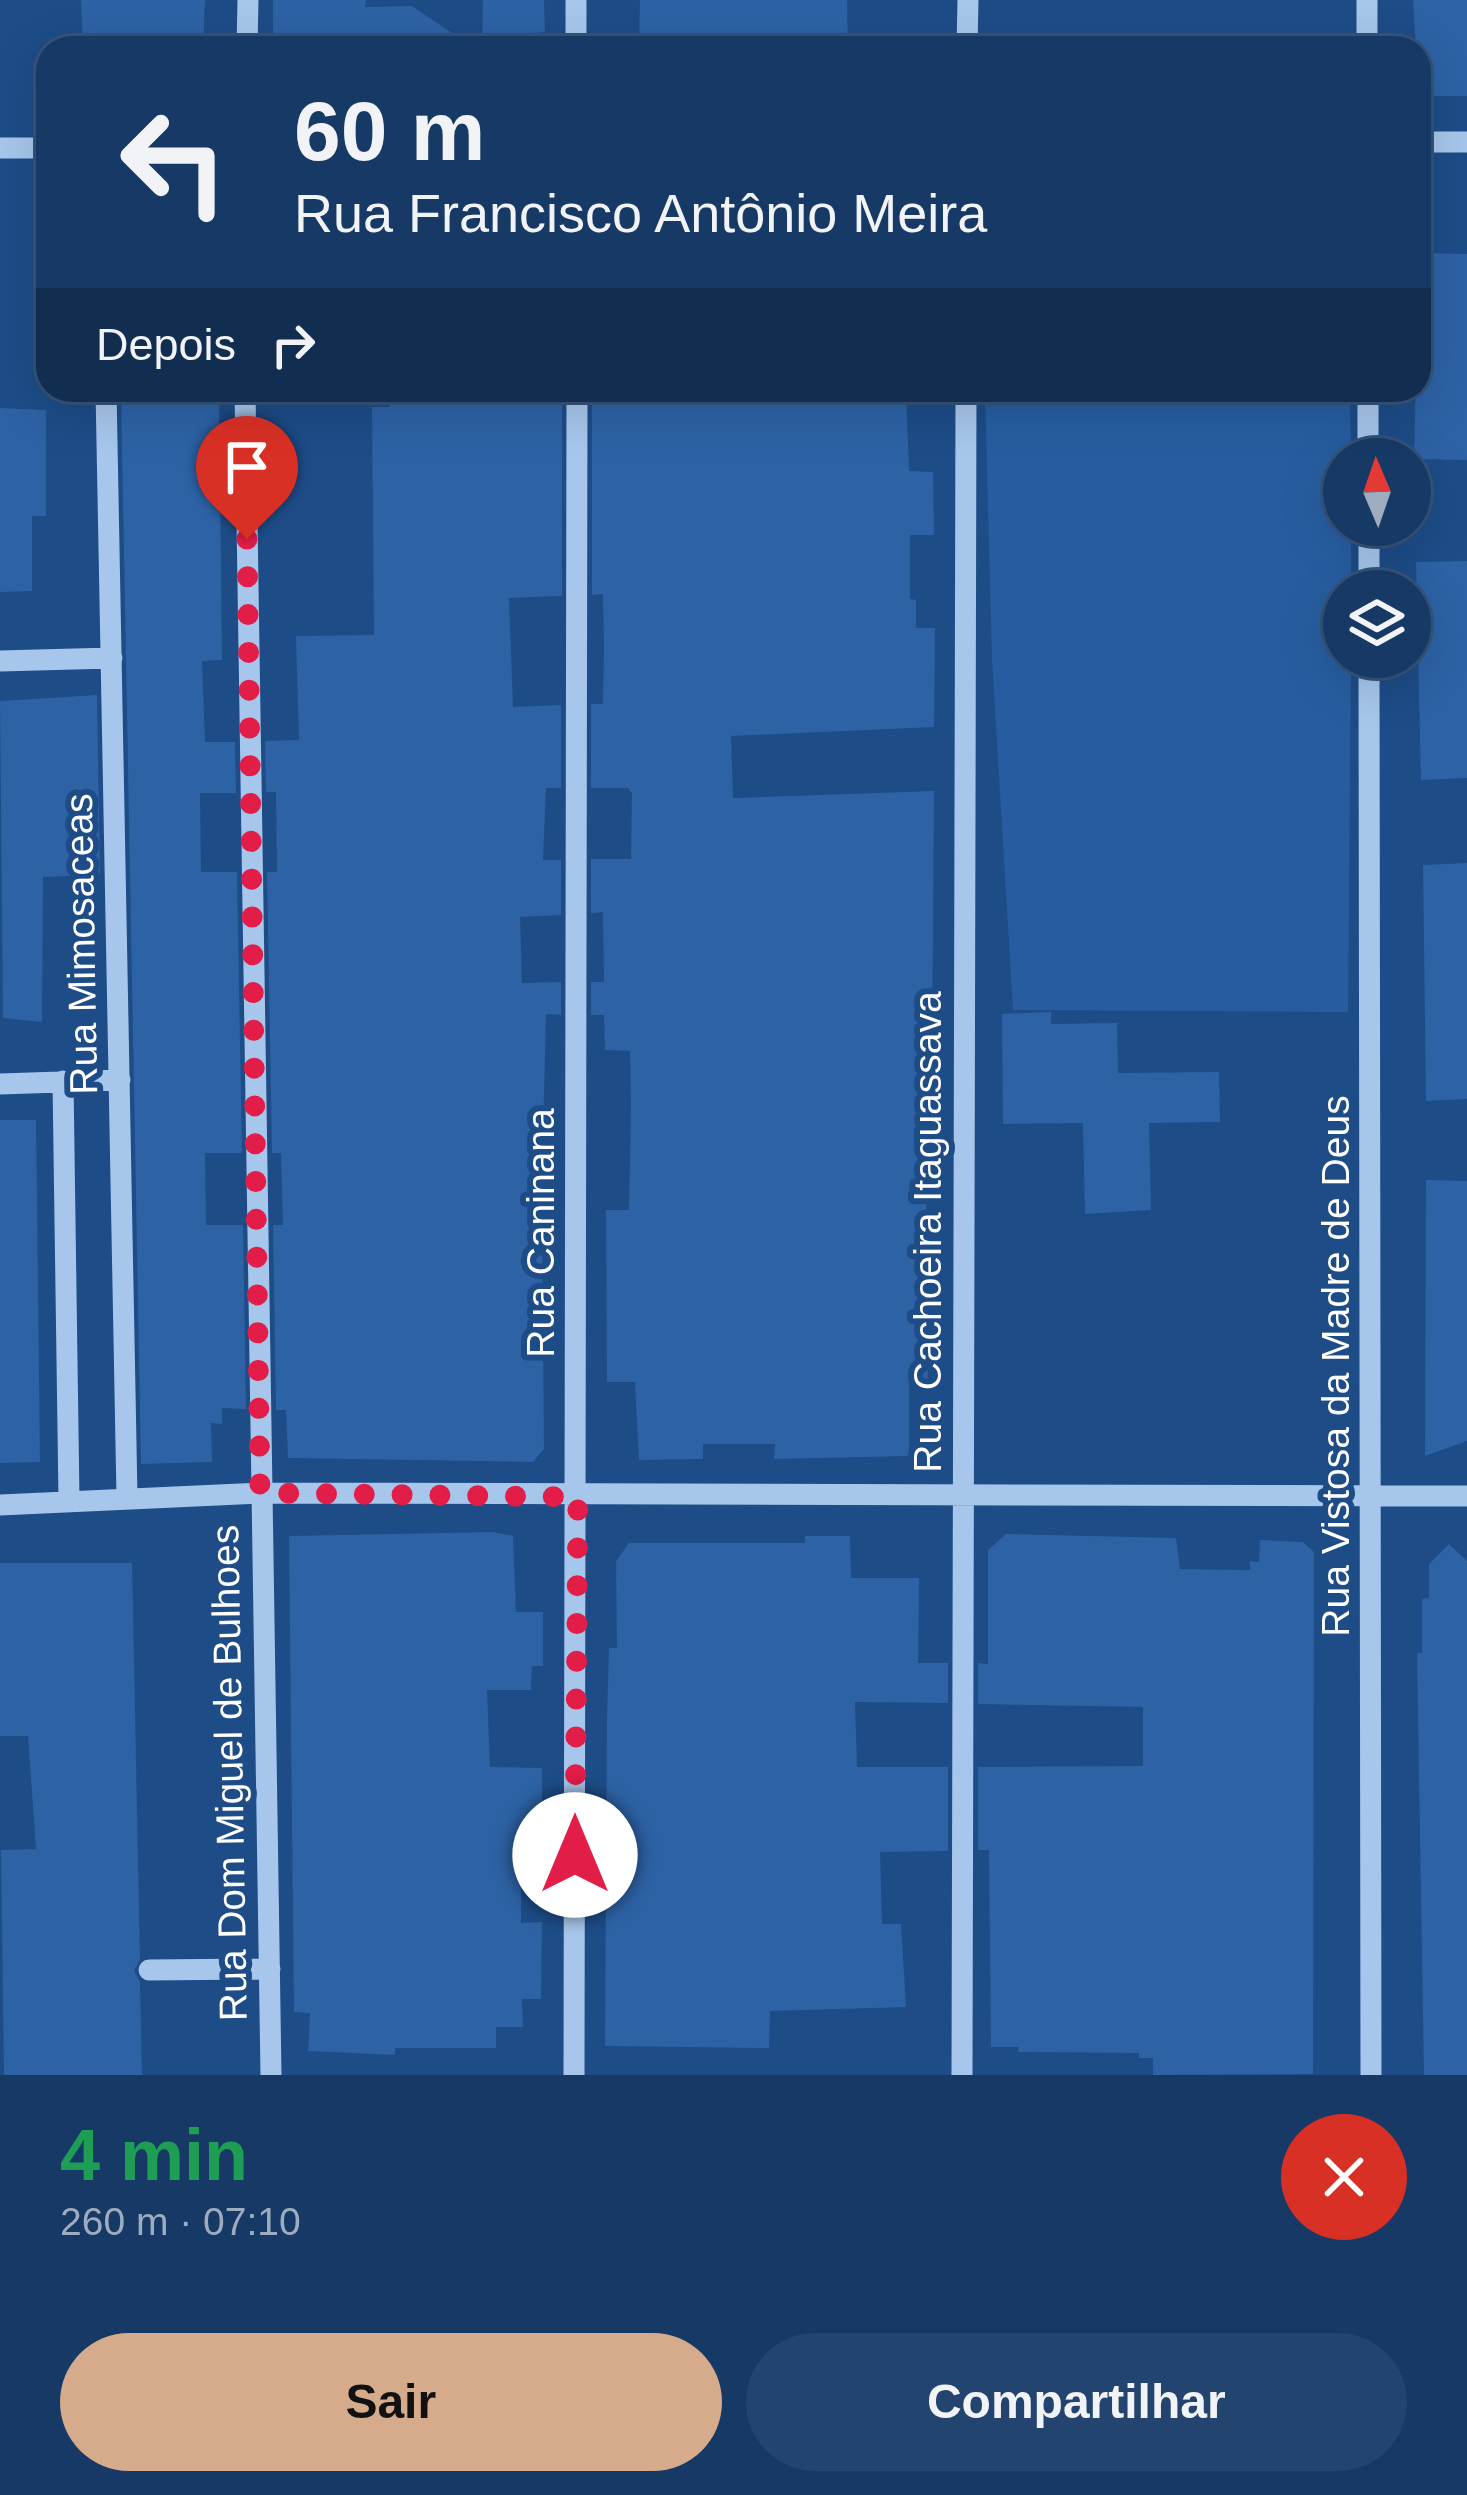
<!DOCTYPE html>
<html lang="pt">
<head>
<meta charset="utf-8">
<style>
  :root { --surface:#163965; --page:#23446e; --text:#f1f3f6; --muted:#9eacbf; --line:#355379; --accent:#d6ab8b }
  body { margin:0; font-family:Arial,sans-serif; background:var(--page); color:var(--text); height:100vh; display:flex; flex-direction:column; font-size:45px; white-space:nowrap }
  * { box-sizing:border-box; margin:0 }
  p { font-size:39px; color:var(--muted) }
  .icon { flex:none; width:66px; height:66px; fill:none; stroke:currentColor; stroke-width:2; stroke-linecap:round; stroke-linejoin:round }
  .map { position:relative; height:2075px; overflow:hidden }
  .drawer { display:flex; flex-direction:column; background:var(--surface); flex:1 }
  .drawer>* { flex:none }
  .hud { position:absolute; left:36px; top:36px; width:1395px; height:366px; border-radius:36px; box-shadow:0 12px 48px #0002,0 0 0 3px var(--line); background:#163965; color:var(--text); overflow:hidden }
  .needle { width:78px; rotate:358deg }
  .buttons { position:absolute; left:1323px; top:438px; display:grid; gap:24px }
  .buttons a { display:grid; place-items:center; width:108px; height:108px; border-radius:50%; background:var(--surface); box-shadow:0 12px 48px #0002,0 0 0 3px var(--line); font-size:60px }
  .pin { position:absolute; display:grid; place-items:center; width:102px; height:102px; color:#fff; margin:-123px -51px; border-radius:50% 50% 50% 0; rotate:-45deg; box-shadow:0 0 12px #0007 }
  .pin .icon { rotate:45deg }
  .me { position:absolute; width:132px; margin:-66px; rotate:0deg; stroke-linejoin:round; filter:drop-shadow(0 0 9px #0008) }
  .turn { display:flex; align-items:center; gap:42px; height:252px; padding:0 60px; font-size:54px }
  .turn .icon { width:156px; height:156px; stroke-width:2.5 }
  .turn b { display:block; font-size:84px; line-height:102px }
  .then { display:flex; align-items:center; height:114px; padding:0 60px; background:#0003; gap:24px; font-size:45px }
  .round { display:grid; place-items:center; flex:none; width:126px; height:126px; border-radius:63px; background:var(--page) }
  .head { display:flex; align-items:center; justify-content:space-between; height:204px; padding:0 60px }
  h1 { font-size:72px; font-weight:700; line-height:90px; color:#1e9e55 }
  .button { display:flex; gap:24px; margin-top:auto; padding:24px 60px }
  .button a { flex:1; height:138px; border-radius:72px; background:var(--accent); color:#111; font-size:48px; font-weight:700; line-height:138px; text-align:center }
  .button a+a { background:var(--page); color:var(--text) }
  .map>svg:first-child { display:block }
  .green { fill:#275da0 }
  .building { fill:#2d62a5 }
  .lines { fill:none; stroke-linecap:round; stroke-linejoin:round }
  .minor { stroke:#a6c6eb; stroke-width:21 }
  .route { stroke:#e11d48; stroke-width:21; stroke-dasharray:0 37.8 }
  .labels { text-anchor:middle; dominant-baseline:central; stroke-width:12; stroke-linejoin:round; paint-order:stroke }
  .street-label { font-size:39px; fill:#fff; stroke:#1d4c87 }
</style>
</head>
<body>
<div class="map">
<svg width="1467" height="2075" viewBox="0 0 1467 2075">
  <rect width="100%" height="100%" fill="#1d4c87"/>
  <path class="green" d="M 985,390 L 1350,390 L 1351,459 L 1344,459 L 1344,525 L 1351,525 L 1351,591 L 1344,591 L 1344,657 L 1351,657 L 1348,1012 L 1013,1010 L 992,659 Z"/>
  <path class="building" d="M 81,0 L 205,0 L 203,48 L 83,48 Z
    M 273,0 L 366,0 L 365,7 L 412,6 L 474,48 L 273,48 Z
    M 483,0 L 544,0 L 545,32 L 532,33 L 533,48 L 482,48 Z
    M 640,0 L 847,0 L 848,48 L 639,48 Z
    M 1413,0 L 1467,0 L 1467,96 L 1419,96 Z
    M 1419,253 L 1467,254 L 1467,460 L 1414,459 Z
    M 219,390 L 222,660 L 202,661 L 205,742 L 235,742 L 236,793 L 200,793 L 201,872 L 237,872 L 242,1153 L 205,1153 L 206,1225 L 243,1225 L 246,1409 L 222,1408 L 222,1424 L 211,1423 L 212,1462 L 141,1464 L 121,393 Z
    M 390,390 L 562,390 L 562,596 L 509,598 L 513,707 L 561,705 L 561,788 L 546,788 L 543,860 L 561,860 L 561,915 L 520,917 L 522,983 L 561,982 L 561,1015 L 546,1014 L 542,1176 L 528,1211 L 542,1211 L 544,1449 L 533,1462 L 288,1458 L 286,1410 L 276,1410 L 273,1225 L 283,1225 L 281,1153 L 272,1153 L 267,872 L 277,872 L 276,792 L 266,792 L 265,741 L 299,740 L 296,636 L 374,635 L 372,407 L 390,407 Z
    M 592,390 L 906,390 L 909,471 L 933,472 L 934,535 L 910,535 L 910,599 L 916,600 L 916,628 L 935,628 L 934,727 L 731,736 L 733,798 L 934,791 L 932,1050 L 925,1050 L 928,1384 L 909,1383 L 909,1456 L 774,1459 L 775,1444 L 703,1444 L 703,1459 L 639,1460 L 635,1382 L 607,1382 L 606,1210 L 629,1210 L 631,1106 L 630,1051 L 605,1050 L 604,1015 L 591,1015 L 591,982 L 604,982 L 603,912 L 591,913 L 591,859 L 631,859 L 632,793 L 628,788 L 591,788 L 591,704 L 603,704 L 604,649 L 603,594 L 592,595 Z
    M 0,408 L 46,410 L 46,516 L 32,516 L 32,591 L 0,592 Z
    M 1467,561 L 1467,778 L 1421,780 L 1416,562 Z
    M 97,695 L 100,875 L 43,877 L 42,1022 L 3,1018 L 0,701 Z
    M 1467,863 L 1467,1099 L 1426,1101 L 1423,865 Z
    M 1051,1012 L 1051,1024 L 1117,1023 L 1118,1073 L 1219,1072 L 1220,1122 L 1149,1123 L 1151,1210 L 1085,1214 L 1083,1123 L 1003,1124 L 1002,1014 Z
    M 0,1120 L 36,1120 L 40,1462 L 0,1463 Z
    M 1426,1180 L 1467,1181 L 1467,1441 L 1425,1456 Z
    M 493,1532 L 513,1536 L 516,1612 L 543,1612 L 543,1666 L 532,1666 L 531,1690 L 487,1690 L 490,1767 L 542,1768 L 542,1844 L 521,1844 L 521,1923 L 542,1922 L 541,1999 L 522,1999 L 523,2027 L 496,2027 L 496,2048 L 395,2048 L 395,2055 L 308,2051 L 310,2013 L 294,2012 L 289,1536 Z
    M 1006,1534 L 1176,1538 L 1180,1569 L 1250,1570 L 1250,1561 L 1259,1562 L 1260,1540 L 1303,1542 L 1314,1552 L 1313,2074 L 1153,2075 L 1153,2058 L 1139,2058 L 1139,2053 L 1018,2052 L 1019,2047 L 991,2047 L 989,1850 L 978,1850 L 978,1767 L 1143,1766 L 1143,1707 L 978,1704 L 978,1663 L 988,1664 L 988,1550 Z
    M 805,1536 L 850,1536 L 851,1578 L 919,1578 L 918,1663 L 948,1663 L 948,1703 L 855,1702 L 857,1767 L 948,1767 L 948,1851 L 880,1852 L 882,1924 L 901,1924 L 906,2007 L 770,2011 L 769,2048 L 605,2046 L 607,1720 L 609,1648 L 617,1648 L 616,1561 L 629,1543 L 805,1543 Z
    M 1449,1544 L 1467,1561 L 1467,2075 L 1424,2075 L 1417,1653 L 1422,1653 L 1422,1599 L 1429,1598 L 1429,1564 Z
    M 0,1563 L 132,1563 L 140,1959 L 134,1971 L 140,1982 L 142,2075 L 4,2075 L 1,1850 L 36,1849 L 28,1736 L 0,1736 Z"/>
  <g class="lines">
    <path class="minor" d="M 576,0 L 576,48
      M 1367,0 L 1367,48
      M 247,48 L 248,0
      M 967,48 L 968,0
      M 1419,142 L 1467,142
      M 0,148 L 48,148
      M 106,390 L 127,1497
      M 245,390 L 271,2075
      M 1368,390 L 1368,459
      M 1369,525 L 1369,591
      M 1369,657 L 1371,2075
      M 0,661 L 112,658
      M 63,1081 L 69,1500
      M 0,1084 L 120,1080
      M 0,1505 L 260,1493 L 1467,1496
      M 149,1970 L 270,1969
      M 574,2075 L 577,390
      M 962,2075 L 966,390"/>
  </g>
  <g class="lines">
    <path class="route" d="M 247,539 L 260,1493 L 578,1497 L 575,1855"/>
  </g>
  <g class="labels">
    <g class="street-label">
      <text transform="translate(81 944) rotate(-91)">Rua Mimosaceas</text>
      <text transform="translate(927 1232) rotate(-90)">Rua Cachoeira Itaguassava</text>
      <text transform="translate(540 1233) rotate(-90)">Rua Caninana</text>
      <text transform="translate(1335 1366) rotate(-90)">Rua Vistosa da Madre de Deus</text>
      <text transform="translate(229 1773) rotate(-91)">Rua Dom Miguel de Bulhoes</text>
    </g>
  </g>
</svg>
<div class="buttons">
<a><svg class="needle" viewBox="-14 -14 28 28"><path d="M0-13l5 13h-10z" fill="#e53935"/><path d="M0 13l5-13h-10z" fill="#9eacbf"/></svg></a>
<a><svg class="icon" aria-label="layers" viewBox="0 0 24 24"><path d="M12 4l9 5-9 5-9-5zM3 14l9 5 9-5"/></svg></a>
</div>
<div class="pin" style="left:247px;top:539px;background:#d93025"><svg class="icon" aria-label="arrive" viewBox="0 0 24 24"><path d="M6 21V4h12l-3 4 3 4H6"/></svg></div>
<svg class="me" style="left:575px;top:1855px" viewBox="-20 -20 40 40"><circle r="19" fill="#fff"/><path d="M0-13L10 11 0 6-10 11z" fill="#e11d48"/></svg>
<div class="hud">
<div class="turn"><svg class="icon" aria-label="left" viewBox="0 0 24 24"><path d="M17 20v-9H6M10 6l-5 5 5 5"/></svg><div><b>60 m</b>Rua Francisco Antônio Meira</div></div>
<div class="then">Depois<svg class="icon" aria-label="right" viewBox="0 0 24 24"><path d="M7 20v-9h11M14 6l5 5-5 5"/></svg></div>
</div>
</div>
<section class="drawer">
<div class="head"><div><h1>4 min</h1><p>260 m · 07:10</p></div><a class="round" style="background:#d93025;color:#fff"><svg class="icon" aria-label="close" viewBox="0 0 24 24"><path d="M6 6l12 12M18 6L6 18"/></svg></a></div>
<div class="button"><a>Sair</a><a>Compartilhar</a></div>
</section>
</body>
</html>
